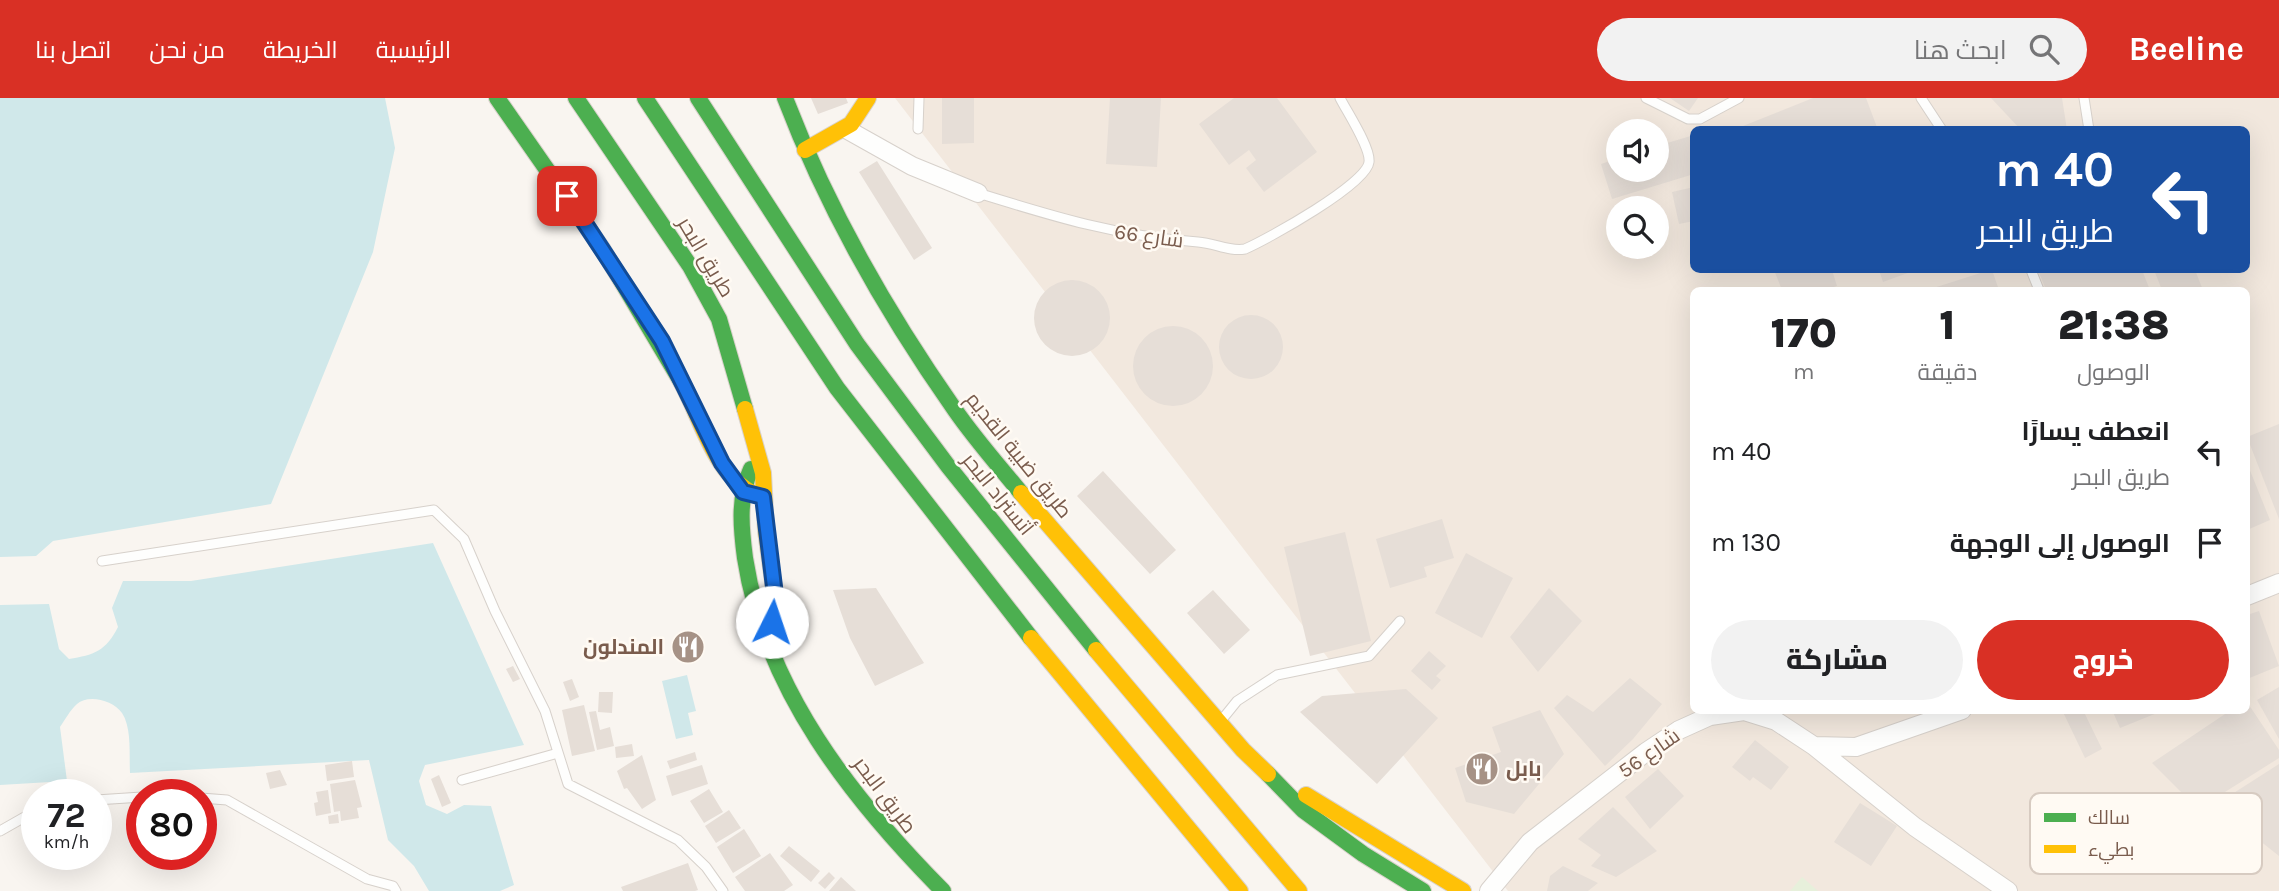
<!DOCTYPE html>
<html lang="ar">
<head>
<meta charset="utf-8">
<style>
  :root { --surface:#fff; --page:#f2f2f2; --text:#202124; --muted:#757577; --accent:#d93025 }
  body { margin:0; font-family:Karla,Cairo,sans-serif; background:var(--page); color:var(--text); direction:rtl; height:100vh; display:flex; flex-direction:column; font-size:26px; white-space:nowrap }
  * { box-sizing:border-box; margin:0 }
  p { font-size:23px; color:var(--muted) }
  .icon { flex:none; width:38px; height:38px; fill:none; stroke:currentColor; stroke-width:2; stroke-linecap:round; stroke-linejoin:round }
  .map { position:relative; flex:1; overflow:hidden; direction:ltr }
  .side { position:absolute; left:1690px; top:189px; width:560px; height:427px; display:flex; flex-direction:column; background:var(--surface); border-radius:10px; box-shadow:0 7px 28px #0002; direction:rtl }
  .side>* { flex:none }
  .hud { position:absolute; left:1690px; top:28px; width:560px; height:147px; border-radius:10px; box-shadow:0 7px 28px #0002; direction:rtl; background:#1a4fa0; color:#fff; overflow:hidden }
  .controls { position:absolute; left:1606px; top:21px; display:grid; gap:14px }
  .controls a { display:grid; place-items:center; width:63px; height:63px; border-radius:50%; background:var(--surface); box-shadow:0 7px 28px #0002; font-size:35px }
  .speed { position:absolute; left:21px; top:681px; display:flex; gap:14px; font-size:35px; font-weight:700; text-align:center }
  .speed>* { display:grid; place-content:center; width:91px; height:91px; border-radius:50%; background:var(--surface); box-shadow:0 7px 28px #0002; line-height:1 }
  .speed small { font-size:18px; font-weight:400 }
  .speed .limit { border:10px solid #d22; background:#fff; color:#111 }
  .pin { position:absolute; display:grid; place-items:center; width:60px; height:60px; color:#fff; margin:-30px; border-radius:14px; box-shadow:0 4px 10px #0006 }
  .me { position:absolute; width:77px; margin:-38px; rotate:4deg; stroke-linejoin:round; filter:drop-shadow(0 0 5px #0008) }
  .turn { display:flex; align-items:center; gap:24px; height:147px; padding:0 21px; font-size:32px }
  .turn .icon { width:91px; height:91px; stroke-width:2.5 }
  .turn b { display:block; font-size:49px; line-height:60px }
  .eta { display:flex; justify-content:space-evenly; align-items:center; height:119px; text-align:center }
  .eta b { font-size:42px; font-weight:800; line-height:49px }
  .primary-button { display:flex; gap:14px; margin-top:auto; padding:14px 21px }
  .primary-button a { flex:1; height:80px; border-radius:42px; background:var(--accent); color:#fff; font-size:28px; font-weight:800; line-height:80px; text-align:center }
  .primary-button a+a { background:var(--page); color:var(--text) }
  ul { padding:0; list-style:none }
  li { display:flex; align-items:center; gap:21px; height:91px; padding:0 21px }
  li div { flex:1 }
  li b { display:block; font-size:26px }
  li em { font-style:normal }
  header { display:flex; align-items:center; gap:42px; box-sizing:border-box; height:98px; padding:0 35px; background:var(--accent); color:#fff }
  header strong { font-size:33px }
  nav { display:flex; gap:38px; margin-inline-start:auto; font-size:24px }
  .search { width:490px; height:63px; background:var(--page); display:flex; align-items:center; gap:18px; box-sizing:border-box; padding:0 24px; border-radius:38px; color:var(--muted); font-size:26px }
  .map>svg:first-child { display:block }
  .residential { fill:#f2e8de; fill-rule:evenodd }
  .green { fill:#e7f0db }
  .water { fill:#d0e8ea }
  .building { fill:#e6ded7 }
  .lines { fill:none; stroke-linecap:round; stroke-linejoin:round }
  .lane-casing { stroke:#d7d1cb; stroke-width:11 }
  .street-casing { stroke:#d7d1cb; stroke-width:20 }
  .fast-casing { stroke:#d9d2cb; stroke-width:18 }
  .slow-casing { stroke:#d9d2cb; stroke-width:18 }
  .lane { stroke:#fefefd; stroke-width:9 }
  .street { stroke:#fefefd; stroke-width:18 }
  .fast { stroke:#4caf50; stroke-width:16 }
  .slow { stroke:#ffc107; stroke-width:16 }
  .route-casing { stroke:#114b97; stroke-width:18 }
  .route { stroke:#1a73e8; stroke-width:12 }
  .labels { text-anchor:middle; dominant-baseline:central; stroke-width:5; stroke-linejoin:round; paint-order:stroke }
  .street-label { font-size:21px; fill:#7a5c4d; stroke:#fffaf3 }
  .poi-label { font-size:21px; font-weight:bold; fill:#7a5c4d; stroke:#fffaf3; text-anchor:end }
  .key { fill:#fffaf3; stroke:#d7cbc1; stroke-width:2 }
  .key-label { font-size:19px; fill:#7a5c4d }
</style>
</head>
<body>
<header>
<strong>Beeline</strong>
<div class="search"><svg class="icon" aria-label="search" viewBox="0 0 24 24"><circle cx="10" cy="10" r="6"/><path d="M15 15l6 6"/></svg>ابحث هنا</div>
<nav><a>الرئيسية</a><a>الخريطة</a><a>من نحن</a><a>اتصل بنا</a></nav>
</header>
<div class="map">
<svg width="2279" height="793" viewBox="0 0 2279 793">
  <rect width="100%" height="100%" fill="#f9f5f0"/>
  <path class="residential" d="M 895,0 L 2279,0 L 2279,793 L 1508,793 ZM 1694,32 L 2247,32 L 2247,172 L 1694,172 ZM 1619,33 L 1657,33 L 1657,72 L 1619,72 ZM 1619,110 L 1657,110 L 1657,149 L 1619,149 ZM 1694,192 L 2247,192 L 2247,612 L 1694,612 Z"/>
  <path class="green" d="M 1802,779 L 1818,793 L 1790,793 Z"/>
  <path class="water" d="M 0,0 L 385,0 L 395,50 L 373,154 L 271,406 L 53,443 L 36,458 L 0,459 Z
    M 433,445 L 524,647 L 425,667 L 419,683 L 426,707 L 447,716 L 464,707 L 491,708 L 514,787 L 500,793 L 429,793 L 414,768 L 388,742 L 369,662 L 130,675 C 129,657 132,630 122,615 C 113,602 88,596 77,606 C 70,612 65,622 60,629 L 67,683 L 0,687 L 0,507 L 49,506 L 59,551 L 69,561 C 94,557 106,553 118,529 L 112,510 L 123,483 L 191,483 Z
    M 687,577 L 696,613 L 688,615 L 693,637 L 676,641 L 662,583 Z"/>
  <path class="building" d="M 811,0 L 846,0 L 848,5 L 818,16 Z
    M 942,0 L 974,0 L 974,45 L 942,46 Z
    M 1110,0 L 1161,0 L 1157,69 L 1106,66 Z
    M 1234,0 L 1277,0 L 1317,54 L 1264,94 L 1246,70 L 1256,62 L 1249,52 L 1229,67 L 1199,26 Z
    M 1670,0 L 1698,0 L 1689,13 Z
    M 1813,0 L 1866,0 L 1878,32 L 1733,32 Z
    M 1991,0 L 2062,0 L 2067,32 L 2021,32 Z
    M 1694,37 L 1694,76 L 1612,101 L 1601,66 L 1619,60 L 1619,72 L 1657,72 L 1657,48 Z
    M 877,63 L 932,150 L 914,162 L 859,74 Z
    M 1694,89 L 1694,123 L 1679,126 L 1672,94 Z
    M 1774,172 L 1832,172 L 1837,188 L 1824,192 L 1782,192 Z
    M 1879,172 L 1916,172 L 1883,184 Z
    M 1992,172 L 1999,192 L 1927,192 L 1990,172 Z
    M 2038,172 L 2142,172 L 2150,192 L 2046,192 Z
    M 2154,172 L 2195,172 L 2203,192 L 2162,192 Z
    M1034 220a38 38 0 1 1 76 0a38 38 0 1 1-76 0Z
    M1219 249a32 32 0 1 1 64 0a32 32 0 1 1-64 0Z
    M1133 268a40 40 0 1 1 80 0a40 40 0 1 1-80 0Z
    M 2279,326 L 2279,421 L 2247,339 Z
    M 2247,365 L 2270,422 L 2247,432 Z
    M 1103,373 L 1176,452 L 1150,476 L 1077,398 Z
    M 1442,421 L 1454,460 L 1424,469 L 1427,479 L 1390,490 L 1376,441 Z
    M 1345,434 L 1371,543 L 1310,558 L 1284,449 Z
    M 1466,455 L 1513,480 L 1482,540 L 1435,515 Z
    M 876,490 L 924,565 L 875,588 L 850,540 L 833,492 Z
    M 1549,490 L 1582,523 L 1538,574 L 1510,539 Z
    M 1213,492 L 1250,532 L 1224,556 L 1187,515 Z
    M 2259,513 L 2279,568 L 2247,581 L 2247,517 Z
    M 1429,553 L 1446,568 L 1436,578 L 1441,582 L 1432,592 L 1411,573 Z
    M 513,568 L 520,581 L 513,584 L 506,571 Z
    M 1630,580 L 1662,606 L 1633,641 L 1605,668 L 1554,610 L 1567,597 L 1593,614 Z
    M 572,581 L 579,599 L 570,603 L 563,584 Z
    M 2279,589 L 2279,641 L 2257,602 Z
    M 1406,591 L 1438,620 L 1377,686 L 1300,614 L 1322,598 Z
    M 599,594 L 613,594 L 612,615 L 598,614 Z
    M 2247,604 L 2279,652 L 2279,660 L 2198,711 L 2152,665 L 2231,612 L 2247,612 Z
    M 584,607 L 595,653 L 572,658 L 562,612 Z
    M 1540,612 L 1564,656 L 1514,716 L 1466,704 L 1455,670 L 1501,654 L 1492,629 Z
    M 2062,612 L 2083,612 L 2102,651 L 2085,660 Z
    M 2112,612 L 2162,612 L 2162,613 L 2120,630 Z
    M 596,613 L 600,632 L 610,629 L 614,648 L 597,652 L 589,614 Z
    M 1755,642 L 1789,669 L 1771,692 L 1753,679 L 1750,683 L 1732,669 Z
    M 632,646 L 634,658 L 616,660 L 615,649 Z
    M 695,654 L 697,662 L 670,671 L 667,663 Z
    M 642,657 L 656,702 L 642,711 L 627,690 L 624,691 L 617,673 Z
    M 352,663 L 354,679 L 327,683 L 325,667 Z
    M 2279,666 L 2279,758 L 2215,707 Z
    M 702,667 L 708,686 L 672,698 L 666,678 Z
    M 1658,671 L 1684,698 L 1650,731 L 1625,699 Z
    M 280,672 L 287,687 L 270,691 L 266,675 Z
    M 439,677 L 451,705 L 442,709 L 431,681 Z
    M 355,682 L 362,709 L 357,710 L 359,720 L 341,723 L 340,713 L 334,714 L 330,686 Z
    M 709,691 L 723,714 L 704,725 L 690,703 Z
    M 328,692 L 331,715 L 316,718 L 314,705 L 318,704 L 316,694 Z
    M 1860,705 L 1897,728 L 1871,768 L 1834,744 Z
    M 1613,709 L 1657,753 L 1616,779 L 1591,768 L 1601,757 L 1578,741 Z
    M 729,712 L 741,730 L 716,745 L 705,728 Z
    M 338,716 L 339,725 L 329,726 L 328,718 Z
    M 744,731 L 761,758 L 733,775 L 717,749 Z
    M 789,748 L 820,773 L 811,784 L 780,758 Z
    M 770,755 L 793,787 L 784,793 L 745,793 L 735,779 Z
    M 688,765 L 698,792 L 695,793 L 623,793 L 621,789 Z
    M 1563,768 L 1598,785 L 1588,793 L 1547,793 L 1550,778 Z
    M 829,774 L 835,780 L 825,791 L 818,785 Z
    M 841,779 L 856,793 L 829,793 Z"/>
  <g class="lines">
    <defs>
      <path id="lane" d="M 1646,0 L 1688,21 L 1700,21 L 1739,0
        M 1921,0 L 1942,32
        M 2084,0 L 2089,32
        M 918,31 L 919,0
        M 978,95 C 1055,119 1117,138 1198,144 C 1215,145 1229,154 1245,151 C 1268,141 1367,86 1369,64 C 1371,50 1347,14 1340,0
        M 2031,172 L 2039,192
        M 102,463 L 434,412 L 464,441 L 495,513 L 545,613 L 568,686 L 678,742 L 706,769 L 723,793
        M 1220,624 L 1237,603 L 1277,577 L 1369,558 L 1400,523
        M 462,682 L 558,655
        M 201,700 L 227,702 L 367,781 L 393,788 L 396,793
        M 96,702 L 142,699
        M 0,733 L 37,712"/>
      <path id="street" d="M 846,31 L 912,68 L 978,95
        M 2247,498 L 2279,485
        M 1814,648 L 1856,649 L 1962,612
        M 1489,793 L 1530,744 L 1646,654 L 1679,632 L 1710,618 L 1744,613 L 1776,623 L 1814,648 L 1915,729 L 2008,793"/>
      <path id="fast" d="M 497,0 L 603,152 L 682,285
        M 576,0 L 690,168 L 719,221 L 745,311
        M 645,0 L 837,290 L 1031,540
        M 698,0 L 857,246 L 948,368 L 1096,552
        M 785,0 C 827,110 887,215 955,312 C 975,341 999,368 1021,395
        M 751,371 C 738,399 741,430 745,460 C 765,591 852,701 943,793
        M 1268,676 L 1303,712 L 1363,756 L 1423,793"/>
      <path id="slow" d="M 805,52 L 851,26 L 868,0
        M 682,285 C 702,322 715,378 756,397
        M 745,311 L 763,375 L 766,433 L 776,505 L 769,543
        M 1021,395 L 1243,652 L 1268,676
        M 1031,540 L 1240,793
        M 1096,552 L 1299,793
        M 1306,697 L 1463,793"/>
    </defs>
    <use href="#lane" class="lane-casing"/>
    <use href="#street" class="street-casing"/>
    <use href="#fast" class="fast-casing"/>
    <use href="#slow" class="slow-casing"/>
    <use href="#lane" class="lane"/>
    <use href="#street" class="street"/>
    <use href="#fast" class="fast"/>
    <use href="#slow" class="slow"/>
  </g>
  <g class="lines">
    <defs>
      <path id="route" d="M 567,98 L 662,243 L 722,365 L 743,394 L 763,399 L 776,505 L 772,524"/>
    </defs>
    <use href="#route" class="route-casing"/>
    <use href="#route" class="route"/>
  </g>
  <defs>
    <symbol id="restaurant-disc" viewBox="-11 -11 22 22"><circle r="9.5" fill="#a69286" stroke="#fffaf3"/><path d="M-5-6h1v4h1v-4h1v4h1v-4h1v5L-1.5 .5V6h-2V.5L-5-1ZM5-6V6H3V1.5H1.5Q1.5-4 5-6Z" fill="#fff"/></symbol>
  </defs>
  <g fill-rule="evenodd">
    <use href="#restaurant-disc" x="669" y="530" width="38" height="38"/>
    <use href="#restaurant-disc" x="1463" y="652" width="38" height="38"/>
  </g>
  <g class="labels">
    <g class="street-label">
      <text transform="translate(1149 138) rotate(8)">شارع 66</text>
      <text transform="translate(706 159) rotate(59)">طريق البحر</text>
      <text transform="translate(1019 357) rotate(51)">طريق ضبية القديم</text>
      <text transform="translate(998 396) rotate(51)">أتستراد البحر</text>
      <text transform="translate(1649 655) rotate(-35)">شارع 56</text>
      <text transform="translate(885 697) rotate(53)">طريق البحر</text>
    </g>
    <g class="poi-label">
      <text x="664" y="549">المندلون</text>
      <text x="1506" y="671" text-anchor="start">بابل</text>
    </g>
  </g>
  <rect x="2030" y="695" width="232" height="81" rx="10" class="key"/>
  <rect x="2044" y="715" width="32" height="9" fill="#4caf50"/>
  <rect x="2044" y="747" width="32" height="8" fill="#ffc107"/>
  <g class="key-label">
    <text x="2088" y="726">سالك</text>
    <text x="2088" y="758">بطيء</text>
  </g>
</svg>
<div class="controls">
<a><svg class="icon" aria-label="sound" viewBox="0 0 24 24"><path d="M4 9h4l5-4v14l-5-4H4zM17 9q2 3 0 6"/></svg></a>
<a><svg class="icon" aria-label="search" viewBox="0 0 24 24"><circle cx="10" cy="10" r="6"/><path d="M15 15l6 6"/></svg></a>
</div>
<div class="speed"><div>72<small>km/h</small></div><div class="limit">80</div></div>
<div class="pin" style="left:567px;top:98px;background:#d93025"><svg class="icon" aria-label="arrive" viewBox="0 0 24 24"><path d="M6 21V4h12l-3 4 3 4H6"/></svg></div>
<svg class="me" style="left:772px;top:524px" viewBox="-20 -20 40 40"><circle r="19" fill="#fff"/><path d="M0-13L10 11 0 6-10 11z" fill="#1a73e8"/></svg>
<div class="hud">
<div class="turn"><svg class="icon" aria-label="left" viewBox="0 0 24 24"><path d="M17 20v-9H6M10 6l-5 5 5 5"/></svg><div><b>40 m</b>طريق البحر</div></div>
</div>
<section class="side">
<div class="eta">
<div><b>21:38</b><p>الوصول</p></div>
<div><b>1</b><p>دقيقة</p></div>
<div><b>170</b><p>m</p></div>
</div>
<ul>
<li><svg class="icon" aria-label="left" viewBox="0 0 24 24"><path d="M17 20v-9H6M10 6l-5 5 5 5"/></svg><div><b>انعطف يسارًا</b><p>طريق البحر</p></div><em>40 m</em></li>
<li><svg class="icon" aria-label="arrive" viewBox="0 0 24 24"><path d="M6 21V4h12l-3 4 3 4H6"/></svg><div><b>الوصول إلى الوجهة</b></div><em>130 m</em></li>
</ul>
<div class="primary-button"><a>خروج</a><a>مشاركة</a></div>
</section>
</div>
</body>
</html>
